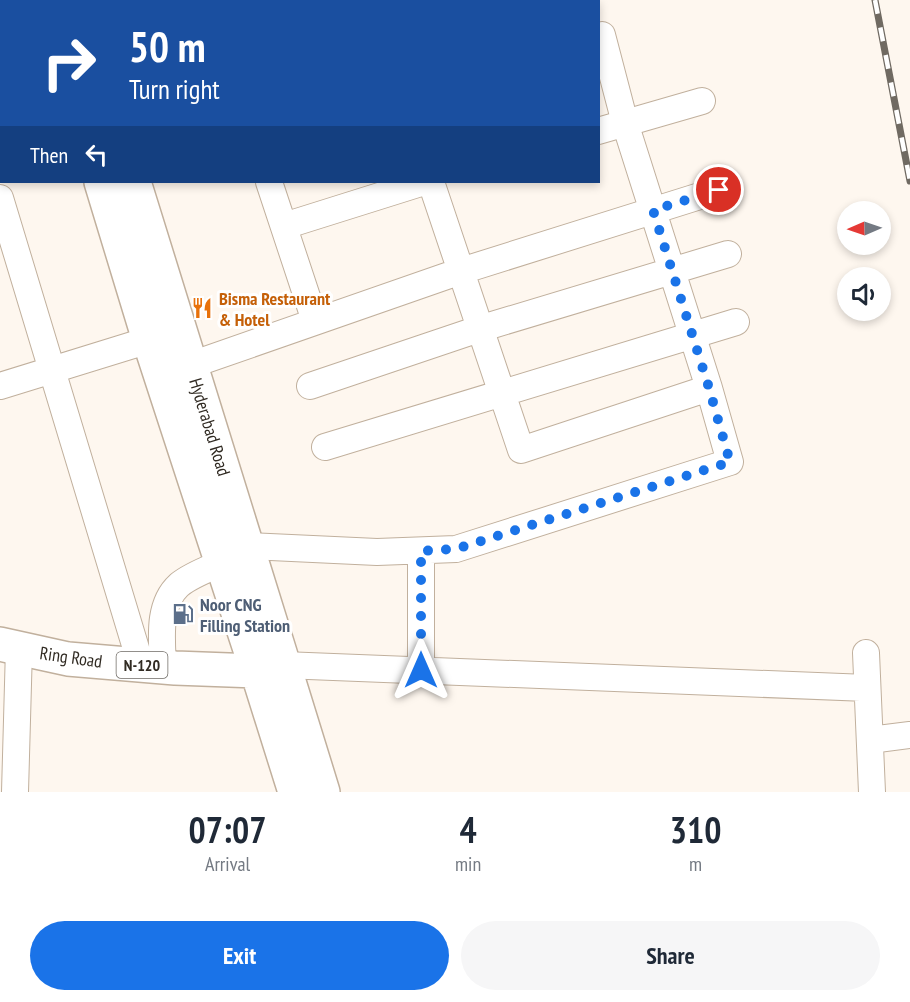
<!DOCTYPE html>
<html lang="en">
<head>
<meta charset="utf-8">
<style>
  :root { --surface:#fff; --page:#f6f6f7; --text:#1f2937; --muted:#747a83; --accent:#1a73e8 }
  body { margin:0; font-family:"PT Sans Narrow",sans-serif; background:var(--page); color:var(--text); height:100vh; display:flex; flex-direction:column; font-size:22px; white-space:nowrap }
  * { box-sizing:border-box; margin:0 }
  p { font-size:20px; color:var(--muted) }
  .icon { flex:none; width:33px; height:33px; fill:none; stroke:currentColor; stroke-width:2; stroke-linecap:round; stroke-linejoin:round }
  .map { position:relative; height:792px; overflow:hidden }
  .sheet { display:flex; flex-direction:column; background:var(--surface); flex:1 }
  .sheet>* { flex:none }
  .top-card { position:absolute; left:0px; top:0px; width:600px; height:183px; box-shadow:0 3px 9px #0003; background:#1a4fa0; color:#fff; overflow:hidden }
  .needle { width:39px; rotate:268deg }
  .fabs { position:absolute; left:837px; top:201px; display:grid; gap:12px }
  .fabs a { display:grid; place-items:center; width:54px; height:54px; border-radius:50%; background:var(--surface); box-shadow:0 3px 9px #0003; font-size:30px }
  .pin { position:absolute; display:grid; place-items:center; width:51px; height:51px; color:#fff; margin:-26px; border:3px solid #fff; border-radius:50%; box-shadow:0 2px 6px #0007 }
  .me { position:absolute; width:66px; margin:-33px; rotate:0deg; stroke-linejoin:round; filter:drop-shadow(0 0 4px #0008) }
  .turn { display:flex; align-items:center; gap:21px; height:126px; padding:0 30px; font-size:27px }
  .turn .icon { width:78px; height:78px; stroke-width:2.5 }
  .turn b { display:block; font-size:42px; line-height:51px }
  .then { display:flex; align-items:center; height:57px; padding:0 30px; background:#0003; gap:12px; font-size:22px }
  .eta { display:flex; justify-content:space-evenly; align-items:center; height:102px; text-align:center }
  .eta b { font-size:36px; font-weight:700; line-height:42px }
  .action { display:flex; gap:12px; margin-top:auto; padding:12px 30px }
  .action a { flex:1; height:69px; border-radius:36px; background:var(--accent); color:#fff; font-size:24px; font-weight:700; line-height:69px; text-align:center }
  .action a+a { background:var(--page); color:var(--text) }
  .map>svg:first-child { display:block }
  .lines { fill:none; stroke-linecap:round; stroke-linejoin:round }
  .minor-casing { stroke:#c1b09d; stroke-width:28 }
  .major-casing { stroke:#c1b09d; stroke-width:36 }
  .highway-casing { stroke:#c1b09d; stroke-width:36 }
  .minor { stroke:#fff; stroke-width:26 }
  .major { stroke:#fff; stroke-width:33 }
  .highway { stroke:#fff; stroke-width:33 }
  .rail-casing { stroke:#706a62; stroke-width:7 }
  .rail { stroke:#fff; stroke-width:4.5; stroke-dasharray:14; stroke-linecap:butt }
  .route { stroke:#1a73e8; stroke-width:10; stroke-dasharray:0 18 }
  .labels { text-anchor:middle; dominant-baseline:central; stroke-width:6; stroke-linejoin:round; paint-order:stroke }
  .shield { fill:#fff; stroke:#6f6b65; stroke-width:1.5 }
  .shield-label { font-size:16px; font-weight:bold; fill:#312b23 }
  .food-label { font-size:18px; font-weight:bold; fill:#c56008; stroke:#fff; text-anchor:start }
  .street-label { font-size:18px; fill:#312b23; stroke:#fff }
  .service-label { font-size:18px; font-weight:bold; fill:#4e5e75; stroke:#fff; text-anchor:start }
</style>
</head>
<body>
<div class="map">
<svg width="910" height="792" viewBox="0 0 910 792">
  <rect width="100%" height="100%" fill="#fef7ef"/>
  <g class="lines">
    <defs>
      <path id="minor" d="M 238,0 L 238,2
        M 375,0 L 375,2
        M 435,2 L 440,0
        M 598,36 L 602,35 L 625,123 L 709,388
        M 598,131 L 702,101
        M 0,166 L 2,165
        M 269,182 L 315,321
        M 0,198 L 141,665
        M 284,226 L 424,182
        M 191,365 L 461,271 L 719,190
        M 0,386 L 149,340
        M 310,386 L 479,329 L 728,254
        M 325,447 L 736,322
        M 247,546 L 377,552 L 456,549 L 730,462 L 709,388 L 521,450 L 431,182
        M 866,653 L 872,792
        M 283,665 L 867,688
        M 163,667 C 162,640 157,605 179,585 C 191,575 208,569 222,563
        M 421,670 L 421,551
        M 870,740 L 910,735
        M 15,792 L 19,648"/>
      <path id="major" d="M 47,0 L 47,2
        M 80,0 L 80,2
        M 101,182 L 149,340 L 257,671
        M 134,182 L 286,672"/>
      <path id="highway" d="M 0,644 L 68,659 L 175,668 L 286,672 L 323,792
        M 257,671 L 295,792"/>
    </defs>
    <use href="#minor" class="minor-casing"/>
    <use href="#major" class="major-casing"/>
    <use href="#highway" class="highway-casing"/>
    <use href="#minor" class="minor"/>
    <use href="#major" class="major"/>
    <use href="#highway" class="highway"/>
    <defs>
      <path id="rail" d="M 875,0 L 910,181"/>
    </defs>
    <use href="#rail" class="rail-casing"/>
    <use href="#rail" class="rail"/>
  </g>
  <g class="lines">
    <path class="route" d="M 421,670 L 421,551 L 456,549 L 730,462 L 709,388 L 653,210 L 719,190"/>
  </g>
  <defs>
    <symbol id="restaurant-bare" viewBox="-9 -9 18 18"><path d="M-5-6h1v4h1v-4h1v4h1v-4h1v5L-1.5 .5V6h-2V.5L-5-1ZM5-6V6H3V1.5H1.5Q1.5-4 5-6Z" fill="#e8710a" stroke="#fff" stroke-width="2.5" paint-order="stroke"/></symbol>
    <symbol id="fuel-bare" viewBox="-9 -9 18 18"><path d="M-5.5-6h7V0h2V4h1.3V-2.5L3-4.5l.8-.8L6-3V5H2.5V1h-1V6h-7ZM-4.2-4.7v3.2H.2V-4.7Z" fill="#5c6f8a" stroke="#fff" stroke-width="2.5" paint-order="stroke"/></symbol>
  </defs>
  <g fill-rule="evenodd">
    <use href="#restaurant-bare" x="187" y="293" width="30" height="30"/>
    <use href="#fuel-bare" x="168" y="599" width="30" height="30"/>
  </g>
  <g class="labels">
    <rect class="shield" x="116.5" y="652" width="51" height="26" rx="4.5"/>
    <g class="shield-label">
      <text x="142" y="665">N-120</text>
    </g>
    <g class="food-label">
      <text x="219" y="298">Bisma Restaurant<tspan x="219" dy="21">&amp; Hotel</tspan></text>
    </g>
    <g class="street-label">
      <text transform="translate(210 427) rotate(73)">Hyderabad Road</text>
      <text transform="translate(71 657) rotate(8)">Ring Road</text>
    </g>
    <g class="service-label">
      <text x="200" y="604">Noor CNG<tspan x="200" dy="21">Filling Station</tspan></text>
    </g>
  </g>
</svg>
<div class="fabs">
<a><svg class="needle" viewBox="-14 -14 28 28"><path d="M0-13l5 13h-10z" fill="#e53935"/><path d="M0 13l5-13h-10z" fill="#747a83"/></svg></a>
<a><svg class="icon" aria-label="sound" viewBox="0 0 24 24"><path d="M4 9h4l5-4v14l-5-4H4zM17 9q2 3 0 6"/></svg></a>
</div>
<div class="pin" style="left:719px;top:190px;background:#d93025"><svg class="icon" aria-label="arrive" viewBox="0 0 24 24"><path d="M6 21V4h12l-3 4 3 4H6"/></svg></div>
<svg class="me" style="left:421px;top:670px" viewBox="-20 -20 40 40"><path d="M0-17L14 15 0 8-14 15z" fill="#1a73e8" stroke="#fff" stroke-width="4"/></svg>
<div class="top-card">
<div class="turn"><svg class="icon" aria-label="right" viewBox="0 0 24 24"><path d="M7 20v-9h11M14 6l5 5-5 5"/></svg><div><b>50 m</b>Turn right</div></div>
<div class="then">Then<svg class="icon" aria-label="left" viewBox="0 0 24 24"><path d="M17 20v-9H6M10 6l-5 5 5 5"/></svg></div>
</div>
</div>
<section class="sheet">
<div class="eta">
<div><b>07:07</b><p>Arrival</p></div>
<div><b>4</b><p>min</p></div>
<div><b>310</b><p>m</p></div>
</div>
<div class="action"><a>Exit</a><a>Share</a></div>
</section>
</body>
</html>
